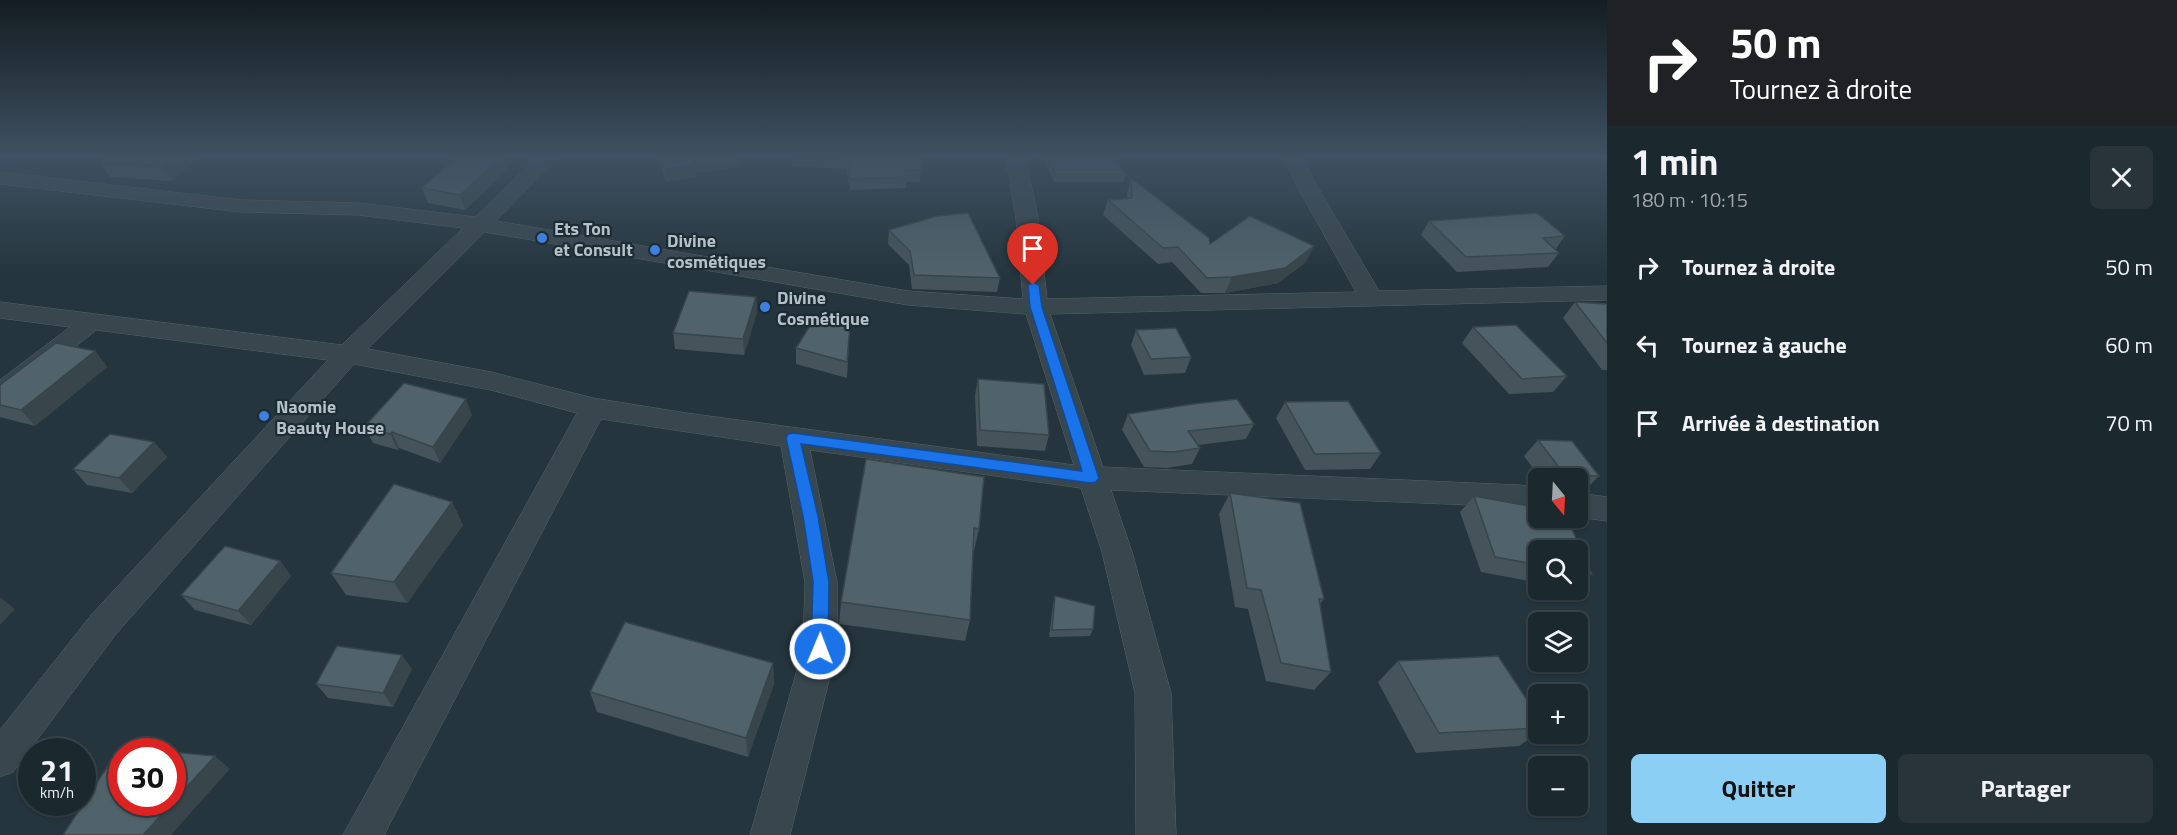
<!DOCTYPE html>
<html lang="fr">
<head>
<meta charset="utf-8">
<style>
  :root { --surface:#1b282e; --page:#28343a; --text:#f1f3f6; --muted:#a0a6aa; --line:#39444a; --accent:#8ccff5 }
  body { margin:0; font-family:"Titillium Web",sans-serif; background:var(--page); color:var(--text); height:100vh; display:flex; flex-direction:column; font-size:22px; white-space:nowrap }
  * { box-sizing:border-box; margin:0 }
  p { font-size:20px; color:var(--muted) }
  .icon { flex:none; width:33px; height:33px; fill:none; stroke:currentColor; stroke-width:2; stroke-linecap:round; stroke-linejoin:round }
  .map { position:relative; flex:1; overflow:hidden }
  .drawer { display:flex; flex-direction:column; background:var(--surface); width:570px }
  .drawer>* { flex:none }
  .banner { background:#202124; color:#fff; overflow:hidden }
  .needle { width:39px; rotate:162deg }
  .buttons { position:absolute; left:1528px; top:468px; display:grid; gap:12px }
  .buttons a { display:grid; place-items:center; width:60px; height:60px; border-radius:9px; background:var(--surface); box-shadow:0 2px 4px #0004,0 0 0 2px var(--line); font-size:30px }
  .speed { position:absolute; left:18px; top:738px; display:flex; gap:12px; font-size:30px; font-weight:700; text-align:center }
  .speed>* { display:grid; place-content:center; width:78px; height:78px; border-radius:50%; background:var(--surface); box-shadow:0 2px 4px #0004,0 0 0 2px var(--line); line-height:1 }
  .speed small { font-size:15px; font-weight:400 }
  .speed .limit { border:9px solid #d22; background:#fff; color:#111 }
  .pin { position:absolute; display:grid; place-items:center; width:51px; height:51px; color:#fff; margin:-62px -26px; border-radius:50% 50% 50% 0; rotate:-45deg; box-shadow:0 0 6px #0007 }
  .pin .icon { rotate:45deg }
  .me { position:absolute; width:66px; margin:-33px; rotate:1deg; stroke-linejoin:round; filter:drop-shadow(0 0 4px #0008) }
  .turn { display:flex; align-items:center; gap:21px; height:126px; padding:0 24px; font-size:27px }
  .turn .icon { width:78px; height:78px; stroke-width:2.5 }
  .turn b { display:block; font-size:42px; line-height:51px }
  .round { display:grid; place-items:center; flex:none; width:63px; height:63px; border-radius:9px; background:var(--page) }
  .headline { display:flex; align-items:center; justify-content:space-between; height:102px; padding:0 24px }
  h1 { font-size:36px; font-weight:700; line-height:45px }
  .action { display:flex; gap:12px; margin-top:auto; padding:12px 24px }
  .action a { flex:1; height:69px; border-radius:9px; background:var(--accent); color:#111; font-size:24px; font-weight:700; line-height:69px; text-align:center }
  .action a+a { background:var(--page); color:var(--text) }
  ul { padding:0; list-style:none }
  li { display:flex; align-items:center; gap:18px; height:78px; padding:0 24px }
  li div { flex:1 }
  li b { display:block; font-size:22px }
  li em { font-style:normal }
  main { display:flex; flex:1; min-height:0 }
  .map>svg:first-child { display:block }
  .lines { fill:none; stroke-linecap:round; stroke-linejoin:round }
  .street-casing { stroke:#56646b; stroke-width:1 }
  .street { fill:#38464d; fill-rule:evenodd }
  .wall { fill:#45545b }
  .shaded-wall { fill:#38454a }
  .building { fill:#50626a; stroke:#38454a; stroke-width:1.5 }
  .route { fill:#1a73e8; stroke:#114b97; stroke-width:1.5 }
  .shop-dot { fill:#3f7fe0; stroke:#1d2b32; stroke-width:2 }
  .labels { text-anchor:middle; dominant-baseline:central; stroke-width:4.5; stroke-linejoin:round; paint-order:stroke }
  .poi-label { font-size:18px; font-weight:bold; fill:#b4c1c8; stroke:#1d2b32; text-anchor:start }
</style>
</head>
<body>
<main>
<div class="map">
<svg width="1607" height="835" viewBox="0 0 1607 835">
  <rect width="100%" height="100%" fill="#24353d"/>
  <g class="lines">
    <defs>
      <path id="street" d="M 536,158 L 557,158 L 496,221 L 908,291 L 1023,299 L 1016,219 L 1006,158 L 1026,158 L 1038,219 L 1047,299 L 1356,292 L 1293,179 L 1284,158 L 1304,158 L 1313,179 L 1379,291 L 1607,286 L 1607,300 L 1050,314 L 1103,467 L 1519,485 L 1539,487 L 1539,511 L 1519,507 L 1111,490 L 1132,552 L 1171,693 L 1176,835 L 1136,835 L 1135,693 L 1102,552 L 1081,488 L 810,450 L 837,582 L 837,649 L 790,835 L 750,835 L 803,649 L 805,582 L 781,446 L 601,419 L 384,835 L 343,835 L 577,413 L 491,390 L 354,364 L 116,634 L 13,772 L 0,777 L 0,730 L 92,614 L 328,360 L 96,330 L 9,401 L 0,403 L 0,380 L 70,327 L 0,318 L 0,302 L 342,345 L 463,228 L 359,215 L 241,212 L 0,184 L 0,172 L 241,200 L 359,203 L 475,217 ZM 485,232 L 908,305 L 1026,314 L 1074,465 L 686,413 L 593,398 L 491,372 L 368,349 Z
        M 1578,493 L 1607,497 L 1607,521 L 1578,517 Z"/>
    </defs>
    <use href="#street" class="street-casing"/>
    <use href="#street" class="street"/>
  </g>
  <path class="wall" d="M 198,158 L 172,181 L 110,177 L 100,162 Z
    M 456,158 L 504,158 L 507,170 L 465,210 L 428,203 L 422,188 Z
    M 658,158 L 737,158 L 738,167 L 695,173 L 696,177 L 666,182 Z
    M 792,158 L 921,158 L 920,182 L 906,182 L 906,188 L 850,190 L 846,169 L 792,166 Z
    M 1044,158 L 1113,158 L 1126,174 L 1123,182 L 1054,182 Z
    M 1131,178 L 1210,244 L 1306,262 L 1278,283 L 1225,293 L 1201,293 L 1172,262 L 1158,264 L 1103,215 L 1108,200 L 1127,198 L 1127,193 Z
    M 1429,221 L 1565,236 L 1555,250 L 1559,253 L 1548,267 L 1457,272 L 1421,235 Z
    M 889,230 L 1000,278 L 997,292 L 912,289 L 909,265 L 888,244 Z
    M 756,297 L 757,312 L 744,355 L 675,349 L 673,333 Z
    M 1575,302 L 1607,304 L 1607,370 L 1602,370 L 1563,318 Z
    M 850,325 L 847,378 L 796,364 L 796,348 Z
    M 1473,327 L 1567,376 L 1553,392 L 1509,394 L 1462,343 Z
    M 1136,330 L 1191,357 L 1185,373 L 1144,375 L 1131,345 Z
    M 95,351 L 107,367 L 35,426 L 0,417 L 0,385 Z
    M 978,379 L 1049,435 L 1045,451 L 977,446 L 975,395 Z
    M 1285,402 L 1381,453 L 1370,469 L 1305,470 L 1276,418 Z
    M 1128,414 L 1254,424 L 1246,439 L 1198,445 L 1200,448 L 1192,464 L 1167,468 L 1144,467 L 1122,430 Z
    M 472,415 L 440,463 L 399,448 L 398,450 L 373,443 L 364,427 Z
    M 1538,440 L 1599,476 L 1584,491 L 1578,491 L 1578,478 L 1540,478 L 1524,456 Z
    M 154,442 L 167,457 L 132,493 L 87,485 L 73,469 Z
    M 984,477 L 979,529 L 974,551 L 973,551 L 970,620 L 965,641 L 839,624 L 841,602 Z
    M 1230,493 L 1324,599 L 1320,604 L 1331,672 L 1314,690 L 1266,681 L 1248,609 L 1235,607 L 1219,514 Z
    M 1474,496 L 1539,508 L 1539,518 L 1567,518 L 1592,574 L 1578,587 L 1578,550 L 1539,550 L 1539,583 L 1481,572 L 1460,512 Z
    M 452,502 L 463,525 L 407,603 L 346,595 L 331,573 Z
    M 280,561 L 291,576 L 251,625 L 195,610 L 181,595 Z
    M 1055,596 L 1093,629 L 1090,636 L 1049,637 L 1053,604 Z
    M 1398,661 L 1539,718 L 1539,732 L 1519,746 L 1416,753 L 1378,682 Z
    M 773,663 L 774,684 L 748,757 L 597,712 L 590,692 Z
    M 412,669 L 393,707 L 328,698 L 316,684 Z"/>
  <path class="shaded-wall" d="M 172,158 L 198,158 L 172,181 L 163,166 Z
    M 500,158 L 504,158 L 507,170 L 465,210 L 460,195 Z
    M 709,158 L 737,158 L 738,167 L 695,173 L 696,177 L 666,182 L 665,169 L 693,160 Z
    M 1314,246 L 1306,262 L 1278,283 L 1225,293 L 1232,277 Z
    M 756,297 L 757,312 L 744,355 L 743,339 Z
    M 95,351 L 107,367 L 35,426 L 21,410 Z
    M 466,399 L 472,415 L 440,463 L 433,447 Z
    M 392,432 L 399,448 L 398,450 L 390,434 Z
    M 154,442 L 167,457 L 132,493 L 119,478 Z
    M 452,502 L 463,525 L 407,603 L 394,582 Z
    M 280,561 L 291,576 L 251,625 L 238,611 Z
    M 0,597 L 15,609 L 0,625 Z
    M 402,655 L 412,669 L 393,707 L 383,693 Z
    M 773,663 L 774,684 L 748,757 L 746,738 Z
    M 215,756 L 230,769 L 171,835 L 143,835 Z"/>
  <path class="building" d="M 105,158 L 172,158 L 163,166 L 100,162 Z
    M 456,158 L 500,158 L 460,195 L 422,188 Z
    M 661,158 L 709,158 L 693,160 L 695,164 L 665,169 Z
    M 844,158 L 921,158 L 921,170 L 905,170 L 907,177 L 850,179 L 847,158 Z
    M 1049,158 L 1113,158 L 1126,174 L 1055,174 Z
    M 1131,178 L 1209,238 L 1210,244 L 1250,216 L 1314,246 L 1285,268 L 1232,277 L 1207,278 L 1178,247 L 1163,248 L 1108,200 L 1132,198 Z
    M 968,213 L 1000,278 L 914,275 L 910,251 L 889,230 L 937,216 Z
    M 1537,213 L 1565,236 L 1543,238 L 1559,253 L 1466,257 L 1429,221 Z
    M 689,291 L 756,297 L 743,339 L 673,333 Z
    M 1575,302 L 1607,304 L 1607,343 Z
    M 816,316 L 850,325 L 847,362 L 796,348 Z
    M 1516,325 L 1567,376 L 1522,379 L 1473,327 Z
    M 1176,328 L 1191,357 L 1151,359 L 1136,330 Z
    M 56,343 L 95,351 L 21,410 L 0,405 L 0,385 Z
    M 978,379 L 1044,384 L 1049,435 L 980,430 Z
    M 404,383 L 466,399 L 433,447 L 392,432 L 390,434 L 364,427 Z
    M 1237,399 L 1254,424 L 1188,431 L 1200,448 L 1174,452 L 1150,451 L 1128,414 L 1193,404 Z
    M 1348,401 L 1381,453 L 1315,454 L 1285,402 Z
    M 110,434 L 154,442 L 119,478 L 73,469 Z
    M 1538,440 L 1572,441 L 1599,476 L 1565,475 Z
    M 866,459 L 984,477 L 979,529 L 974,528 L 970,620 L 841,602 Z
    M 394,484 L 452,502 L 394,582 L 331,573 Z
    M 1230,493 L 1300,503 L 1324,599 L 1319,599 L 1331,672 L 1281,663 L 1261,590 L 1247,588 Z
    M 1474,496 L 1539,508 L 1539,518 L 1567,518 L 1592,574 L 1578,572 L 1578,550 L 1539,550 L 1539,565 L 1495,557 Z
    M 225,546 L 280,561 L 238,611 L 181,595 Z
    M 1055,596 L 1095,606 L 1093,629 L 1052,630 Z
    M 625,622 L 773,663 L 746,738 L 590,692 Z
    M 337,646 L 402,655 L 383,693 L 316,684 Z
    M 1498,656 L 1539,718 L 1539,728 L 1439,733 L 1398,661 Z
    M 120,747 L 166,752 L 122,752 L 122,802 L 172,802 L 172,752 L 215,756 L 143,835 L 63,835 Z"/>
  <linearGradient id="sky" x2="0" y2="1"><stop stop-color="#141d22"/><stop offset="0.57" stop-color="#3f5162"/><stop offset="1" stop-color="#3f5162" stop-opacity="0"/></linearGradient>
  <rect width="1607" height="275" fill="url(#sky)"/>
  <path class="route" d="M 1033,282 L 1039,285 L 1042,307 L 1099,478 L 1096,482 L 1091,483 L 801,444 L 818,516 L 829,582 L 828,649 L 826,654 L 820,656 L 814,654 L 811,649 L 813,582 L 803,516 L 786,438 L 788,434 L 793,433 L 1082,471 L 1030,307 L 1028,285 Z"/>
  <g class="shop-dot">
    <circle cx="542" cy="238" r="6"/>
    <circle cx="655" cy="250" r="6"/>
    <circle cx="765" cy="307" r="6"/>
    <circle cx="264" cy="416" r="6"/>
  </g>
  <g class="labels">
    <g class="poi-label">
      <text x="554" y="228">Ets Ton<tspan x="554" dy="21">et Consult</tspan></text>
      <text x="667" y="240">Divine<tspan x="667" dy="21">cosmétiques</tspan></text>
      <text x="777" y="297">Divine<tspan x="777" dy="21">Cosmétique</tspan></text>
      <text x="276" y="406">Naomie<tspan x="276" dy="21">Beauty House</tspan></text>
    </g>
  </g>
</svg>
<div class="buttons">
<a><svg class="needle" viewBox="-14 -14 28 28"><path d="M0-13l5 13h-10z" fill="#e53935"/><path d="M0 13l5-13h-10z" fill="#a0a6aa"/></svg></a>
<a><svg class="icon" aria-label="search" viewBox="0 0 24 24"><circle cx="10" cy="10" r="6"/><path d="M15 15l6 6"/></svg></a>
<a><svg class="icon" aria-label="layers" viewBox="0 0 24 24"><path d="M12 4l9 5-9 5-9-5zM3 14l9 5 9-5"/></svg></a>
<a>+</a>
<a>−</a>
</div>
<div class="speed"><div>21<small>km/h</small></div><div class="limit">30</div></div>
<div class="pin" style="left:1033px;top:285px;background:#d93025"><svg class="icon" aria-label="arrive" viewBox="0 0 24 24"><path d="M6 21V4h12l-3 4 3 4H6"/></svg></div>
<svg class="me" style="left:820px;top:649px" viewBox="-20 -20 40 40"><circle r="17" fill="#1a73e8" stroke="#fff" stroke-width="3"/><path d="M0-11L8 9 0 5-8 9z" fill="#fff"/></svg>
</div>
<section class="drawer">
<div class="banner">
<div class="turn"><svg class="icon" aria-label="right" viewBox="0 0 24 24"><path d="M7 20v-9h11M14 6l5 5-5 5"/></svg><div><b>50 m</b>Tournez à droite</div></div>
</div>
<div class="headline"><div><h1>1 min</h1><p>180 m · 10:15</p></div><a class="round"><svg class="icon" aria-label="close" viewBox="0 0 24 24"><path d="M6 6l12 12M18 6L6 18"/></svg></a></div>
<ul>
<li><svg class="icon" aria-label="right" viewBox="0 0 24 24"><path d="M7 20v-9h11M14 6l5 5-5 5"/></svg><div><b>Tournez à droite</b></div><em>50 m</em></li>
<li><svg class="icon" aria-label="left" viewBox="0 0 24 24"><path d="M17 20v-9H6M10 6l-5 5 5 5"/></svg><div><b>Tournez à gauche</b></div><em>60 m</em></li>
<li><svg class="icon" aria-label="arrive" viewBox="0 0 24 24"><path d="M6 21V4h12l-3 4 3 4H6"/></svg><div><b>Arrivée à destination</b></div><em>70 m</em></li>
</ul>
<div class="action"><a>Quitter</a><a>Partager</a></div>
</section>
</main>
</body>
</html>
